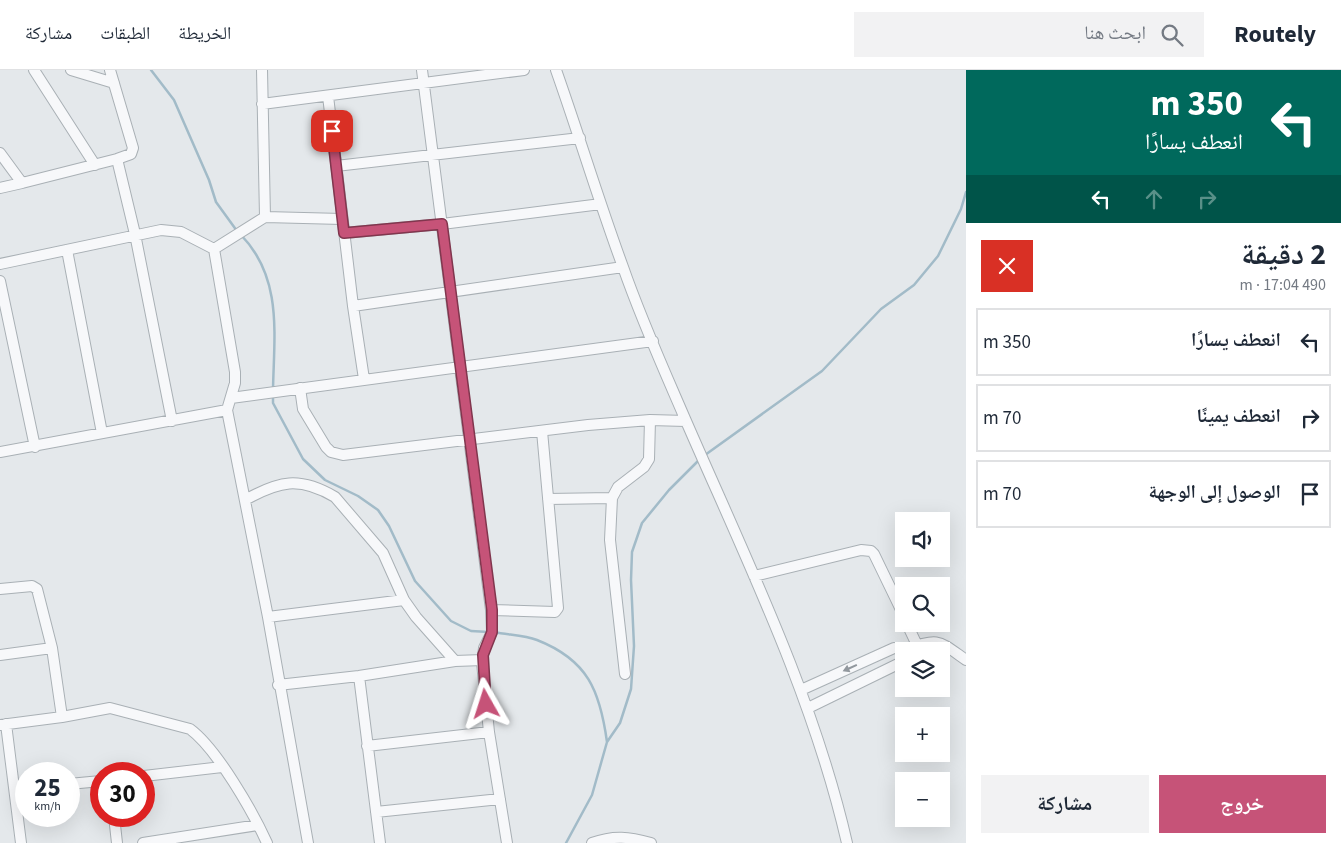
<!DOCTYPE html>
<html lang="ar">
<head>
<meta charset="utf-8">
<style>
  :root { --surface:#fff; --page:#f2f2f3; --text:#1f2937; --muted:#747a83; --line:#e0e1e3; --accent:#c65378 }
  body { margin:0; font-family:"Source Sans 3","Noto Naskh Arabic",sans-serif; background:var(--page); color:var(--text); direction:rtl; height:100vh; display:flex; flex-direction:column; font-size:19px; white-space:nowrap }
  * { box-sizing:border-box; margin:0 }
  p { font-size:16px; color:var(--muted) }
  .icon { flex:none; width:28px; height:28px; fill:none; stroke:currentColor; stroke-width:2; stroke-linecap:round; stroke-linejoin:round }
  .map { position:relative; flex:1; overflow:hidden; direction:ltr }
  .drawer { display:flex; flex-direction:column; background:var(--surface); width:375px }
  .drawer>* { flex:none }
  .guide { background:#00695c; color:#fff; overflow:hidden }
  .controls { position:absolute; left:895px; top:442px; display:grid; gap:10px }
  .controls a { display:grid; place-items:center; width:55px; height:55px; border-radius:0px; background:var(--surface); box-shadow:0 5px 20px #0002; font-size:25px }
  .speed { position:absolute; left:15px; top:692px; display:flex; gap:10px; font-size:25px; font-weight:700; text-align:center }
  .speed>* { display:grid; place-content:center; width:65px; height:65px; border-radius:50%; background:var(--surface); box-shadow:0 5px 20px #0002; line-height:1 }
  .speed small { font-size:12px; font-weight:400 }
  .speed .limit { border:8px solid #d22; background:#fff; color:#111 }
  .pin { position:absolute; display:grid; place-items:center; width:42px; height:42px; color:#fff; margin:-21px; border-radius:10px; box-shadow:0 2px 8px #0006 }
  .me { position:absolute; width:55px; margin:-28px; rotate:354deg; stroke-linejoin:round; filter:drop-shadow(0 0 4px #0008) }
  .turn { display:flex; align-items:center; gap:18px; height:105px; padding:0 15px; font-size:22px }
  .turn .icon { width:65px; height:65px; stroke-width:2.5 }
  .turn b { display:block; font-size:35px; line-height:42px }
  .lanes { display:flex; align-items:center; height:48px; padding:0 15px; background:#0003; justify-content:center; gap:25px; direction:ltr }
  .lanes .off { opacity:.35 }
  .round { display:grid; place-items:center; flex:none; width:52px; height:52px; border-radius:0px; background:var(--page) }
  .overview { display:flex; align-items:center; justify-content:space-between; height:85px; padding:0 15px }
  h1 { font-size:30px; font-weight:700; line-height:38px }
  .primary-button { display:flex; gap:10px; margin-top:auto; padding:10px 15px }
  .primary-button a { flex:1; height:58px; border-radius:0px; background:var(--accent); color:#fff; font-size:20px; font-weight:700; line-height:58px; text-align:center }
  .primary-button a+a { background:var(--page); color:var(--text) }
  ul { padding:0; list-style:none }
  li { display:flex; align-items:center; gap:15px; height:68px; margin:0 10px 8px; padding:0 5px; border:2px solid var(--line); border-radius:0px }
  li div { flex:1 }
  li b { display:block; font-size:19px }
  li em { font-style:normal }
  header { display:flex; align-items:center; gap:30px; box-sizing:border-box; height:70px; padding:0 25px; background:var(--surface); border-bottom:1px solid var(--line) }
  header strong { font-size:24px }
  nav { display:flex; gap:28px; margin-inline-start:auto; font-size:18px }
  .search { width:350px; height:45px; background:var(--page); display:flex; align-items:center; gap:12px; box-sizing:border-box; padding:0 18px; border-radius:0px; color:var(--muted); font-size:19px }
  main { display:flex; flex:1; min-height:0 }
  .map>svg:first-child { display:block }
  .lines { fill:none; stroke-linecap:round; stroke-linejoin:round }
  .stream { stroke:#a2bbc8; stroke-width:2.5 }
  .street-casing { stroke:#a9b0b5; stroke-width:12 }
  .street { stroke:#f7f8fa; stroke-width:10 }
  .oneway { fill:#92989e }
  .route-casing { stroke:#81364e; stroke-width:12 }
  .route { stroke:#c65378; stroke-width:9 }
</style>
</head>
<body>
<header>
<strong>Routely</strong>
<div class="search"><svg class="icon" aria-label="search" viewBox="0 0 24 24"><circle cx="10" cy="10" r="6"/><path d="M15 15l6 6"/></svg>ابحث هنا</div>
<nav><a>الخريطة</a><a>الطبقات</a><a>مشاركة</a></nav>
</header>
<main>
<section class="drawer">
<div class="guide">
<div class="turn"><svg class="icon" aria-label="left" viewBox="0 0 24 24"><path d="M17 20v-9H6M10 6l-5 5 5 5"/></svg><div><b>350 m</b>انعطف يسارًا</div></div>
<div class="lanes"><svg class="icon" aria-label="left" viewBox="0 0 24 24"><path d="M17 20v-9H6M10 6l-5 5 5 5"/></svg><svg class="icon off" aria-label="ahead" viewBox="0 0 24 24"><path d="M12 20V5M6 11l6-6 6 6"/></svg><svg class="icon off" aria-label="right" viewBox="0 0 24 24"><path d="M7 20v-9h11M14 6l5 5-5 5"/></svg></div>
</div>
<div class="overview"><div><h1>2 دقيقة</h1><p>490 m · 17:04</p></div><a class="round" style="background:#d93025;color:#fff"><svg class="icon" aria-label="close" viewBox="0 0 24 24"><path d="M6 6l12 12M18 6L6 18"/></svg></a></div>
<ul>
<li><svg class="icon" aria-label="left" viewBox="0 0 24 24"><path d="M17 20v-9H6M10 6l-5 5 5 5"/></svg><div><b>انعطف يسارًا</b></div><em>350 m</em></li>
<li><svg class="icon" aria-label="right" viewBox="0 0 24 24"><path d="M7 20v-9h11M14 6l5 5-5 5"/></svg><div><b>انعطف يمينًا</b></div><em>70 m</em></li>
<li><svg class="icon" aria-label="arrive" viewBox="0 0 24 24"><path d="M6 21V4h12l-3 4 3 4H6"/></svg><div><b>الوصول إلى الوجهة</b></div><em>70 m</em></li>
</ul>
<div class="primary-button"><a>خروج</a><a>مشاركة</a></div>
</section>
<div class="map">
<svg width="966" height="773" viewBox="0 0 966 773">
  <rect width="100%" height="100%" fill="#e4e8eb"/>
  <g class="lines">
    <path class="stream" d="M 151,0 L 174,30 L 209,110 L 216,132 L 237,161
      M 241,165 C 283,208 274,265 273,320
      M 273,326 L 273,333 L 303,389 L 325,410 L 358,426 L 378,440 L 389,456 L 415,511 L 451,551 L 471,561 L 489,562
      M 705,385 L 822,301 L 881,239 L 914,215 L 938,186 L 961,139 L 966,122
      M 494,562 C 508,565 524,565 537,570 C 588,590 600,621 607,672
      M 566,773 L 592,725 L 607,672 L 620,653 L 631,619 L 634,576 L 631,510 L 632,482 L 642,453 L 669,420 L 699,390"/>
    <defs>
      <path id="street" d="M 34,0 L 95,95
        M 71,0 L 114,13
        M 422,0 L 491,540 L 492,562 L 484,578 L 482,593 L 489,662 L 507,773
        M 556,0 C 579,65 599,132 623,197 C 641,249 664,300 686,351 C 746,489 813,625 847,773
        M 328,26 L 353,236 L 364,309
        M 262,34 L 524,0
        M 0,83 L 22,113 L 117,89 L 131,84 L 133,78 L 110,0
        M 117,89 L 135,164 L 172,351
        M 336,96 L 580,68
        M 0,118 L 22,113
        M 265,147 L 342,149
        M 344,163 L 442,154 L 601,134
        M 214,179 L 265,147 L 262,0
        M 67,180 L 102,363
        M 0,194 L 161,160 L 181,162 L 214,179
        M 0,211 L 35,377
        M 353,236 L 623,197
        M 300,318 L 303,339 L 326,377 L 331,382 L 343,385 L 588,355 L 650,350 L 686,351
        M 231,328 L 653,271
        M 227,340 L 268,547 L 308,773
        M 0,382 L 227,340 L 235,313 L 235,302 L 214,179
        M 548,429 L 612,428
        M 245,430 C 279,411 299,406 335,427 L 383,483 L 404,530
        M 754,506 L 861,480 L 871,481 L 874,484 L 904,546
        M 0,519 L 32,516 L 37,519 L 52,578 L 62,647
        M 491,540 L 555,542 L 558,538 L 542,361
        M 268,547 L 404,530 L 416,547 L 455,591
        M 907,554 L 917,575
        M 907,579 C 939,567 939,571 966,590
        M 0,585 L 52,578
        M 625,604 L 610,470 L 612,428 L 618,417 L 644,397 L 649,389 L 650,350
        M 359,606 L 380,773
        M 278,615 L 359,606 L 455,591 L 483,590
        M 801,620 L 894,578
        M 808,638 L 900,593
        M 6,654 L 21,773
        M 0,655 L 62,647 L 110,638 L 190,659 C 217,679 253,742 267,773
        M 367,676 L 489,662
        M 144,706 L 222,697
        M 69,714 L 101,711
        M 376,742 L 500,729
        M 114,746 L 117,773
        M 143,773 L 258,755
        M 592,773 C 614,765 629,767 651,773"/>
    </defs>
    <use href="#street" class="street-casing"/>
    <use href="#street" class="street"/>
  </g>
  <defs><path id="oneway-solid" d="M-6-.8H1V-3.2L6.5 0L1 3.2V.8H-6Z" transform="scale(1.25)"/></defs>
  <use class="oneway" href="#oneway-solid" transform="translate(850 598) rotate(156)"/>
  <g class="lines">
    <defs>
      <path id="route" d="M 332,61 L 344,163 L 442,154 L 492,540 L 492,562 L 483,585 L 486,634"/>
    </defs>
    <use href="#route" class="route-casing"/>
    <use href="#route" class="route"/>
  </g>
</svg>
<div class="controls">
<a><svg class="icon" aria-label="sound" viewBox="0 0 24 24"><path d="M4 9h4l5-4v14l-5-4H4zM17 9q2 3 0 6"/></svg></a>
<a><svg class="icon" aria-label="search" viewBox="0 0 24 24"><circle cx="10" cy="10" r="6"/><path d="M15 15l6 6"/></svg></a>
<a><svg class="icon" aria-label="layers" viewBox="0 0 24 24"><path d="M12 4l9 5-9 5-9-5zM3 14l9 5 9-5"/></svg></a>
<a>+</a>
<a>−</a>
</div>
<div class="speed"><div>25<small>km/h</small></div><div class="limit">30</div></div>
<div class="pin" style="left:332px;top:61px;background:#d93025"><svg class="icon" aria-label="arrive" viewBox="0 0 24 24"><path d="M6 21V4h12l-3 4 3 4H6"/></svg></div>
<svg class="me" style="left:486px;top:634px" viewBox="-20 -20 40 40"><path d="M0-17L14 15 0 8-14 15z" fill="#c65378" stroke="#fff" stroke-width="4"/></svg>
</div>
</main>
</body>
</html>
